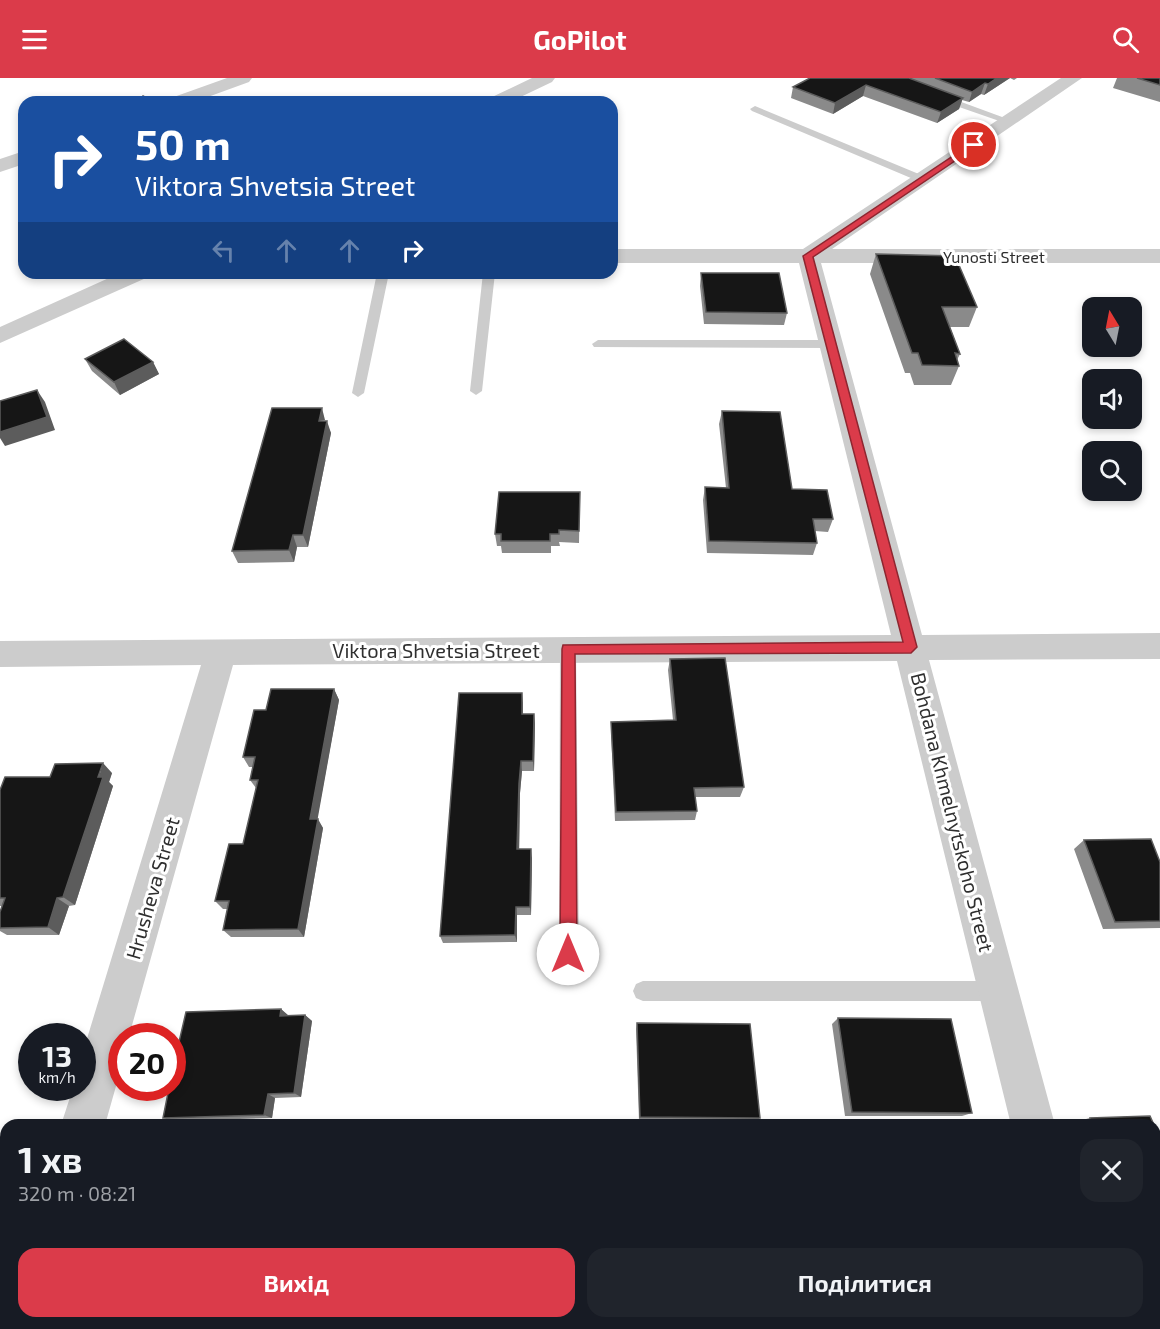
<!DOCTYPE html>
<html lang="uk">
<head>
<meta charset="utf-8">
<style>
  :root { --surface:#171b24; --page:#20242c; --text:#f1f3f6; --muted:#9ea1a6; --accent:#db3b4a }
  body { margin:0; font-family:"Exo 2",sans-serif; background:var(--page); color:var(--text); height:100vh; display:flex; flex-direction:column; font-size:22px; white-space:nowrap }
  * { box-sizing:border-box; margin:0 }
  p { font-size:20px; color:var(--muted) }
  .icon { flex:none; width:33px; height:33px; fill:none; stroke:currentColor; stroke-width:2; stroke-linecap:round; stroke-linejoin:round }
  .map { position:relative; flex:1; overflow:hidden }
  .sheet { position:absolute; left:0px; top:1041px; width:1161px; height:210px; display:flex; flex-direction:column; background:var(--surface); border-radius:18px 18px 0 0; box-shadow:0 3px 9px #0003 }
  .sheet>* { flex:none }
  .top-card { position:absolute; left:18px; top:18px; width:600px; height:183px; border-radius:18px; box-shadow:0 3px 9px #0003; background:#1a4fa0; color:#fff; overflow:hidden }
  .needle { width:39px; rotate:350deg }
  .buttons { position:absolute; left:1082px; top:219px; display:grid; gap:12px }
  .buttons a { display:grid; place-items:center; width:60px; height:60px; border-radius:12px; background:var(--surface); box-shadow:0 3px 9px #0003; font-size:30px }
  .speed { position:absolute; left:18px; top:945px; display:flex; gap:12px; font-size:30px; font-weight:700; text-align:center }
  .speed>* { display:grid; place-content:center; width:78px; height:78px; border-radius:50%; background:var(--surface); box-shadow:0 3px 9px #0003; line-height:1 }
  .speed small { font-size:15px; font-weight:400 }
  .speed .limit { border:9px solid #d22; background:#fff; color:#111 }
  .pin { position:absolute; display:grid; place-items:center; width:51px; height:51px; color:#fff; margin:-26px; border:3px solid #fff; border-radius:50%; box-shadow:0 2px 6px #0007 }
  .me { position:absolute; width:66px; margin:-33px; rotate:0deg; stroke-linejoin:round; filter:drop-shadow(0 0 4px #0008) }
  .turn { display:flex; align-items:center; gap:21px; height:126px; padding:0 18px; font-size:27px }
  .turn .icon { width:78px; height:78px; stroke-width:2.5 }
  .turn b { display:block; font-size:42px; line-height:51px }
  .lanes { display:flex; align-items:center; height:57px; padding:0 18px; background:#0003; justify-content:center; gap:30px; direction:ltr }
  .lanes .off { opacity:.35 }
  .round { display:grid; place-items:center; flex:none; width:63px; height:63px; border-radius:18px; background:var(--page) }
  .headline { display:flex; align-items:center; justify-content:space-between; height:102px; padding:0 18px }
  h1 { font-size:36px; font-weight:700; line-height:45px }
  .cta { display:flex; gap:12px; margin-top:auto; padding:12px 18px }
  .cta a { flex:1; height:69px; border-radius:18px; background:var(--accent); color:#fff; font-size:24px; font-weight:700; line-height:69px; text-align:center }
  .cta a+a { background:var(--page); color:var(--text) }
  header { display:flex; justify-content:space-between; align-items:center; height:78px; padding:0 18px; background:var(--accent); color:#fff; font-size:27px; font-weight:700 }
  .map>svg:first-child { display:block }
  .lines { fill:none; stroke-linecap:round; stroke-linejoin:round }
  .service { fill:#ccc; fill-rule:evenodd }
  .minor { fill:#ccc; fill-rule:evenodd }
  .wall { fill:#8a8a8a }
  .shaded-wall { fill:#5c5c5c }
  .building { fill:#161616; stroke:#5c5c5c; stroke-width:1.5 }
  .route { fill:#db3b4a; stroke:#8e2630; stroke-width:1.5 }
  .labels { text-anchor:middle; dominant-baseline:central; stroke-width:6; stroke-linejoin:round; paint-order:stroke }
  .far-street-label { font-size:16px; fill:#2f2f2f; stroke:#fff }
  .street-label { font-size:20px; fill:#2f2f2f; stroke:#fff }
</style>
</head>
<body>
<header><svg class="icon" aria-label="menu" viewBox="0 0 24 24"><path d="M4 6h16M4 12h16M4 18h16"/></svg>GoPilot<svg class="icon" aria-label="search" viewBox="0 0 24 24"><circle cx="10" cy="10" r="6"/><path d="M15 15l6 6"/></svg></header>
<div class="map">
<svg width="1160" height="1251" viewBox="0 0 1160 1251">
  <rect width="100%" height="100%" fill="#fff"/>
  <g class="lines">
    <path class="service" d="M 939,18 L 945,18 L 1013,43 L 1005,45 L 939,22 Z
      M 755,28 L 926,99 L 927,101 L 918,103 L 752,33 L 750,31 Z
      M 377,195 L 389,195 L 364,315 L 358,319 L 352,315 Z
      M 483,195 L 495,195 L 482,313 L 476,317 L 470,313 Z
      M 598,262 L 831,262 L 837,266 L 831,270 L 594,269 L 592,266 Z
      M 568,565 L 574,567 L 576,571 L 579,876 L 576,883 L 569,886 L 562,883 L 559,876 L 560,571 L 562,567 Z
      M 643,903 L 999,903 L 1006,906 L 1009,913 L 1006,920 L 999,923 L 643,923 L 636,920 L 633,913 L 636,906 Z"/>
    <path class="minor" d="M 227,0 L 252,0 L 249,4 L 194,24 L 168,24 L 171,20 Z
      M 532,0 L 555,0 L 552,4 L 510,24 L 487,24 L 490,20 Z
      M 1061,0 L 1082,0 L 832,171 L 1160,171 L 1160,185 L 821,185 L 922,557 L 1160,555 L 1160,581 L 929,582 L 1055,1047 L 1011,1047 L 897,583 L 233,587 L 129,958 L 122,958 L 122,987 L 105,1047 L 61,1047 L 73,1010 L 82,1010 L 82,977 L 201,587 L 0,589 L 0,563 L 891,557 L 799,185 L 612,185 L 612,171 L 803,171 Z
      M 24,73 L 24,86 L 0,94 L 0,81 Z
      M 120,195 L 149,195 L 146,200 L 0,265 L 0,249 Z
      M 6,1232 L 6,1245 L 49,1245 L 47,1251 L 0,1251 Z
      M 1060,1245 L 1108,1245 L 1110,1251 L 1062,1251 Z"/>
  </g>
  <path class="wall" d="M 810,0 L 1017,0 L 1014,2 L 1010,0 L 984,17 L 981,16 L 969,24 L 962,22 L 959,31 L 937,45 L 863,18 L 833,36 L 791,20 L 793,9 Z
    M 1117,0 L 1160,0 L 1160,24 L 1113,10 Z
    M 876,176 L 977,229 L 969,249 L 950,249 L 960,276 L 957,282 L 959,288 L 951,307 L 914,307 L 910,295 L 905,295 L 870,196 Z
    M 701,195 L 787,235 L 784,247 L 704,246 L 700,208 Z
    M 85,281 L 153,284 L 159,296 L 120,317 L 92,293 Z
    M 722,333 L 792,411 L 833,441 L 828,454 L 815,453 L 817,465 L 813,477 L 707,475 L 703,422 L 705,409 L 726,410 L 719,346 Z
    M 325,343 L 331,355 L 308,469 L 297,469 L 294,484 L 238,485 L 232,473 Z
    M 580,414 L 579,465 L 559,464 L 560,468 L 551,468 L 551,475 L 502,475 L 501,468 L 497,468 L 495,456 Z
    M 670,581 L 744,709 L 740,719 L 695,719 L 697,733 L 695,742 L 615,743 L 611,654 L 611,644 L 673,642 L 668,592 Z
    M 334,611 L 339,622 L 317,741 L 323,750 L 304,859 L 231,859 L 223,852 L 228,831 L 223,831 L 215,823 L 243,766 L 256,710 L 250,702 L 253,689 L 249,689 L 243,679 L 266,632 Z
    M 523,625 L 523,636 L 534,636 L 535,646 L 534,693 L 522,693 L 520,715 L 519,771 L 532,780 L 531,837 L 517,837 L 517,864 L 443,865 L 440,858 Z
    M 112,695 L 109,704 L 113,708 L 75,827 L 69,828 L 59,857 L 7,857 L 0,853 L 0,834 L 2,828 L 0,828 L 0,712 L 50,699 Z
    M 1084,762 L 1160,784 L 1160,850 L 1103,851 L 1074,771 Z
    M 281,931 L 288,938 L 305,937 L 312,943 L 301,1019 L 275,1020 L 272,1040 L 173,1043 L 163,1040 Z
    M 838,940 L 972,1035 L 962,1038 L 845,1038 L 832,946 Z
    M 637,945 L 760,1040 L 756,1043 L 639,1043 L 636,951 Z
    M 1090,1040 L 1154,1047 L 1079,1047 L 1078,1043 Z
    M 1160,1150 L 1160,1173 L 1155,1158 L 1155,1151 Z"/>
  <path class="shaded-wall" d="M 997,0 L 1010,0 L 984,17 L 988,6 Z
    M 985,5 L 981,16 L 969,24 L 972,14 Z
    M 866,7 L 863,18 L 833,36 L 835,25 Z
    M 963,20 L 959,31 L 937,45 L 941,34 Z
    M 153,284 L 159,296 L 120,317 L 114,304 Z
    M 37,312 L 45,324 L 55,352 L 5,368 L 0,360 L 0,354 Z
    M 322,330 L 325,342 L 319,343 Z
    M 327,343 L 331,355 L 308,469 L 303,457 Z
    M 293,457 L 297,469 L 294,484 L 289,472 Z
    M 334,611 L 339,622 L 316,750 L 310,741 Z
    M 522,615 L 523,625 L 523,647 L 522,636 Z
    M 534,636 L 535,646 L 534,693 L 533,683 Z
    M 521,683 L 522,693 L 520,715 L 519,780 L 517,771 L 519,706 Z
    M 103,685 L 112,695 L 109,704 L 113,708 L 75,827 L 63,819 Z
    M 318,741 L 323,750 L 304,859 L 298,851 Z
    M 531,771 L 532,780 L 531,837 L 530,829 Z
    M 57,820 L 69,828 L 59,857 L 48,849 Z
    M 516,829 L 517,837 L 517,864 L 515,857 Z
    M 281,931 L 288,937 L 287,944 L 280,938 Z
    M 305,937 L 312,943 L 301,1019 L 294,1015 Z
    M 268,1016 L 275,1020 L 272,1040 L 264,1037 Z"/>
  <path class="building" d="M 810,0 L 909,0 L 963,20 L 941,34 L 866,7 L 835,25 L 793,9 Z
    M 935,0 L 997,0 L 988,6 L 985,5 L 972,14 Z
    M 1137,0 L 1160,0 L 1160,7 Z
    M 143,18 L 154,24 L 139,24 Z
    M 876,176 L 955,178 L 977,229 L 942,229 L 960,276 L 955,275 L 959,288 L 922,287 L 918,275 L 912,275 Z
    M 701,195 L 779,195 L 787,235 L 706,234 Z
    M 124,261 L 153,284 L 114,304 L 85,281 Z
    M 37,312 L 47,339 L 0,354 L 0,323 Z
    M 272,330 L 322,330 L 319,343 L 327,343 L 303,457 L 293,457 L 289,472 L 232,473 Z
    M 722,333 L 780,334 L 792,411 L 827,412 L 833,441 L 813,441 L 817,465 L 709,463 L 705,409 L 729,410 Z
    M 499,414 L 580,414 L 579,453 L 559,452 L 559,456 L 550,456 L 550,463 L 501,463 L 501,456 L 495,456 Z
    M 725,580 L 744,709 L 694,710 L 697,733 L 616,734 L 611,644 L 676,642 L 670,581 Z
    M 271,611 L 334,611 L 310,741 L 318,741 L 298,851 L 223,852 L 229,823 L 215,823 L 229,766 L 243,766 L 258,702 L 250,702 L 255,679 L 243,679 L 254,632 L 266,632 Z
    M 459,615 L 522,615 L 522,636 L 534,636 L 533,683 L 521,683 L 519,706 L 517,771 L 531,771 L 530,829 L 516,829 L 515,857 L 440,858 Z
    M 103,685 L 98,699 L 103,699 L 63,819 L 57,820 L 48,849 L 0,850 L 0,834 L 5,820 L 0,820 L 0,712 L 5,699 L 50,699 L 55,686 Z
    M 1151,761 L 1160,784 L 1160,843 L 1115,844 L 1084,762 Z
    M 281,931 L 280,938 L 305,937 L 294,1015 L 268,1016 L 264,1037 L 163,1040 L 169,1010 L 172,1010 L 172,994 L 186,934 Z
    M 838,940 L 951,941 L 972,1035 L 852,1034 Z
    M 637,945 L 750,946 L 760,1040 L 640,1039 Z
    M 1150,1038 L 1154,1047 L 1092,1047 L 1090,1040 Z
    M 1155,1051 L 1160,1065 L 1160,1109 L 1155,1109 Z"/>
  <path class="route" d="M 974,64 L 978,67 L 977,68 L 813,179 L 917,569 L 911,575 L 575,576 L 577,876 L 574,882 L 568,884 L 563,882 L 560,876 L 562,571 L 563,567 L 903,564 L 803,178 Z"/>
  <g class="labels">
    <g class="far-street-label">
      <text x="994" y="178">Yunosti Street</text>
    </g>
    <g class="street-label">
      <text x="436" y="572">Viktora Shvetsia Street</text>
      <text transform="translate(953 734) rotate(76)">Bohdana Khmelnytskoho Street</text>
      <text transform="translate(152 810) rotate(-74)">Hrusheva Street</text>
    </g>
  </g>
</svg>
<div class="buttons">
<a><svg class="needle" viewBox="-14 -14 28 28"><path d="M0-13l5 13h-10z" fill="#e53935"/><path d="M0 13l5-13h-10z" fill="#9ea1a6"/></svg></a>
<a><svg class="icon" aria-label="sound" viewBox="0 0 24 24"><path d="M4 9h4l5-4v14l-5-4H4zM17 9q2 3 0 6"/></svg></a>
<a><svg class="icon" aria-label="search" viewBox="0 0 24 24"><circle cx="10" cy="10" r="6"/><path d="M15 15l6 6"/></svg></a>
</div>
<div class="speed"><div>13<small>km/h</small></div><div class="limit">20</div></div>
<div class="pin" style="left:974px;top:67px;background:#d93025"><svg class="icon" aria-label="arrive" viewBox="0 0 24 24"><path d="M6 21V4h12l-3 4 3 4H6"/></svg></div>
<svg class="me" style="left:568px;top:876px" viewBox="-20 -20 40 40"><circle r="19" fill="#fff"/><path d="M0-13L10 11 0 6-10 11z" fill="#db3b4a"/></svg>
<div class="top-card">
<div class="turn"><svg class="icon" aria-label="right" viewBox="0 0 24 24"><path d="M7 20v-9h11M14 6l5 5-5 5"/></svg><div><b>50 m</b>Viktora Shvetsia Street</div></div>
<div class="lanes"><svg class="icon off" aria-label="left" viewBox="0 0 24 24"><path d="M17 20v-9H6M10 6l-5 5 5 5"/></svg><svg class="icon off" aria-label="ahead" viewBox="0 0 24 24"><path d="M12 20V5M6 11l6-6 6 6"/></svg><svg class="icon off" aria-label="ahead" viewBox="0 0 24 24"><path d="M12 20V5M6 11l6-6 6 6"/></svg><svg class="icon" aria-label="right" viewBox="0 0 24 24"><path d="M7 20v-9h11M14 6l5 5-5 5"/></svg></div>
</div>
<section class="sheet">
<div class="headline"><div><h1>1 хв</h1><p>320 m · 08:21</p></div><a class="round"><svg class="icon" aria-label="close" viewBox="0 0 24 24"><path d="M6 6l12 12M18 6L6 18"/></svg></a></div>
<div class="cta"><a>Вихід</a><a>Поділитися</a></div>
</section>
</div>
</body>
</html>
